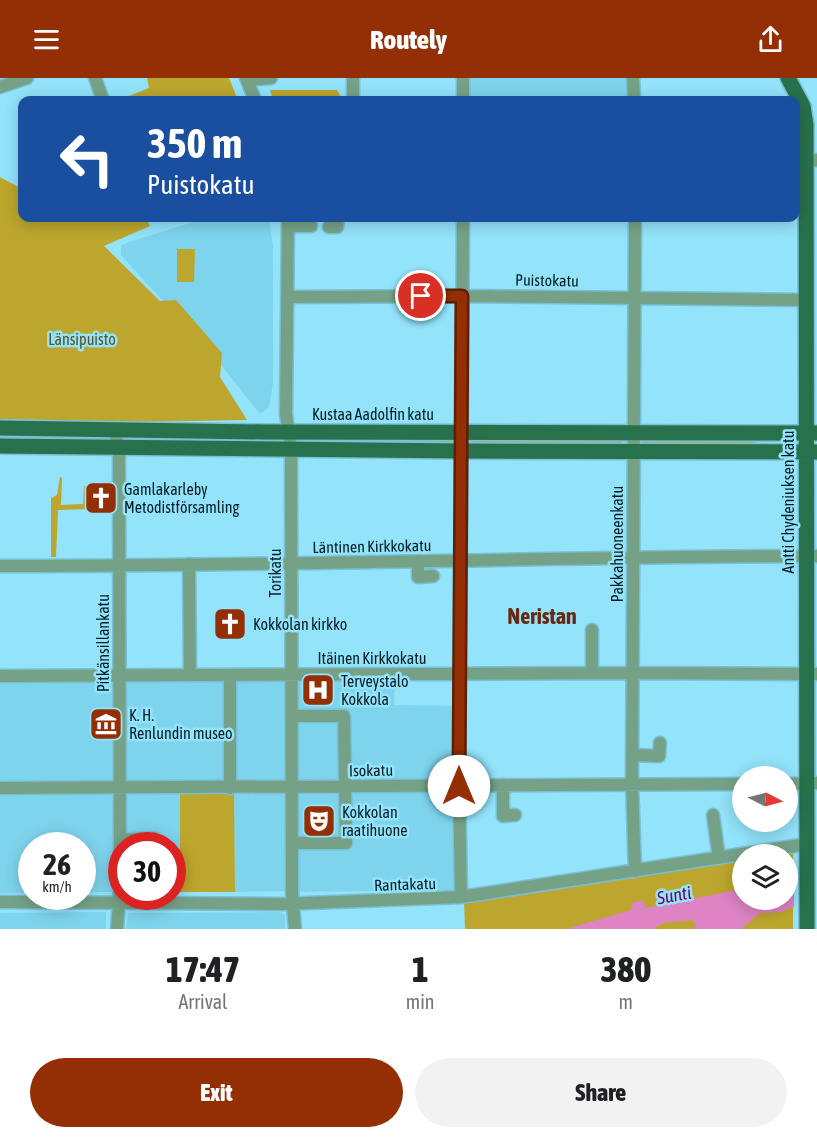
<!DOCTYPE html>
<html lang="en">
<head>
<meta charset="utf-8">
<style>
  :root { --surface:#fff; --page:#f2f2f2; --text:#202124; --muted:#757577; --accent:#942e04 }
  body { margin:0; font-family:"Asap Condensed",sans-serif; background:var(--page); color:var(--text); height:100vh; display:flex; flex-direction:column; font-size:22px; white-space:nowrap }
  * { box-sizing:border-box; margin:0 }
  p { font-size:20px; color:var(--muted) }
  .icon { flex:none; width:33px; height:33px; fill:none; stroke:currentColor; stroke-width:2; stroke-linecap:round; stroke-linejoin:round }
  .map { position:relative; height:851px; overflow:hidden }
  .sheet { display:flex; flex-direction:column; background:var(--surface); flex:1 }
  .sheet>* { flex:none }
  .top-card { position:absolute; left:18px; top:18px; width:782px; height:126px; border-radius:12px; box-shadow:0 3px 15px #0003; background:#1a4fa0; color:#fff; overflow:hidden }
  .needle { width:39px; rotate:96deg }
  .controls { position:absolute; left:732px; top:688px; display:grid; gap:12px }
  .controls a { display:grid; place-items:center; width:66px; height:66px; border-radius:50%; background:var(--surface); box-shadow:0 3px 15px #0003; font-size:30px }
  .speed { position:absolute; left:18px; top:754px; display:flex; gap:12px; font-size:30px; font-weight:700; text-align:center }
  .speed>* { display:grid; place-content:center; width:78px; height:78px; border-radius:50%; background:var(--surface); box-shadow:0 3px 15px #0003; line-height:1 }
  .speed small { font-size:15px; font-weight:400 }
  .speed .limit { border:9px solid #d22; background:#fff; color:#111 }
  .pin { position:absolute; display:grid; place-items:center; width:51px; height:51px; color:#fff; margin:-26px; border:3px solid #fff; border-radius:50%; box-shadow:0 2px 6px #0007 }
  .me { position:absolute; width:66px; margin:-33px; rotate:0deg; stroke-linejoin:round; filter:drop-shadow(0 0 4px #0008) }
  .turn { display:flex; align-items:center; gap:21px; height:126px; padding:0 30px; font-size:27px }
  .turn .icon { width:78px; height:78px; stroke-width:2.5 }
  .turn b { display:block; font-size:42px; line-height:51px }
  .eta { display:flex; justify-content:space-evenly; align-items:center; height:102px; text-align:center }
  .eta b { font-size:36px; font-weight:800; line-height:42px }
  .primary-button { display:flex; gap:12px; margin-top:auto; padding:12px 30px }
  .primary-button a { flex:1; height:69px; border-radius:36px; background:var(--accent); color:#fff; font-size:24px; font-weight:800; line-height:69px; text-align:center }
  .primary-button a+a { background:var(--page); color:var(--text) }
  header { display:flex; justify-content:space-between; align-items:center; height:78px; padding:0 30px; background:var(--accent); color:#fff; font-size:27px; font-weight:800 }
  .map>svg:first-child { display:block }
  .built { fill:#7ed4ed }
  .green { fill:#bca62d }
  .water { fill:#de83c4 }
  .pier { fill:#93e3fa }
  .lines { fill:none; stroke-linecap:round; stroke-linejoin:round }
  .minor-casing { stroke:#79c0d4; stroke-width:15 }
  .major-casing { stroke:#79c0d4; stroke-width:18 }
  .minor { stroke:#75a287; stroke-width:12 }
  .major { stroke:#28714d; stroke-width:15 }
  .route-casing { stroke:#601e03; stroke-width:15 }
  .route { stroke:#942e04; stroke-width:10 }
  .labels { text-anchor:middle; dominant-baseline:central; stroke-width:5; stroke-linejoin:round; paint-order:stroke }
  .street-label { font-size:16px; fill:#001e26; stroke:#93e3fa }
  .park-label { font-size:16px; fill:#5c5223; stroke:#93e3fa }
  .poi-label { font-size:16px; fill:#001e26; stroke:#93e3fa; text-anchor:start }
  .water-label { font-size:18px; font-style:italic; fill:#740060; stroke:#93e3fa }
  .district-label { font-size:22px; font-weight:bold; fill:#692812; stroke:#93e3fa }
</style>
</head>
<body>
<header><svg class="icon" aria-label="menu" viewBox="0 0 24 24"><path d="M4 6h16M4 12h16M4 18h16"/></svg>Routely<svg class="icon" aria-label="share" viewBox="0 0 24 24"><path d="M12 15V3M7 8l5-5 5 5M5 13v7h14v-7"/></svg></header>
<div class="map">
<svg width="817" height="851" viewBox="0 0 817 851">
  <rect width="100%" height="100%" fill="#93e3fa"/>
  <path class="built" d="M 469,0 L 627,0 L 628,22 L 469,22 Z
    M 206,140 L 269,140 L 273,168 L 273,305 L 269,329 L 260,336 L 221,287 L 121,177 L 121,168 L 129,164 Z
    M 395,599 L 394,627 L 456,628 L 456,702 L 298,705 L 298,600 Z
    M 114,603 L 114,705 L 0,705 L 0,604 Z
    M 126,603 L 228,603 L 228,705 L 127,706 Z
    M 231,603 L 286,603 L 286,704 L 232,705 Z
    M 456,712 L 457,812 L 298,814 L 297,713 Z
    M 113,715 L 113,814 L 83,814 L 82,768 L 32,768 L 31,815 L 0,815 L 0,716 Z
    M 127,715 L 180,715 L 180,814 L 173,814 L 172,768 L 127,768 Z
    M 234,715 L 285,715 L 286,813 L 235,814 Z
    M 106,834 L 106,851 L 0,851 L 0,835 Z
    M 281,834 L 285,837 L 285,851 L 126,851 L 128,835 Z"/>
  <path class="green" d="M 147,0 L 229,0 L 238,22 L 119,22 L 149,10 Z
    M 337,12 L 343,22 L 273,22 L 270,12 Z
    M 0,99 L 22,111 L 22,140 L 146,140 L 150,148 L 104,168 L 160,223 L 176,222 L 222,275 L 220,299 L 247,342 L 131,344 L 0,341 Z
    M 177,171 L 195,171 L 194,204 L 177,204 Z
    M 20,357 L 99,359 L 105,361 L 106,363 L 0,362 L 0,359 Z
    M 384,359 L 453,359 L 453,368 L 319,365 L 319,363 L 358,364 Z
    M 471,359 L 622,360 L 622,369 L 471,368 Z
    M 642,360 L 785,360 L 785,364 L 758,364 L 729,368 L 642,368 Z
    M 60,399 L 62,400 L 61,427 L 83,426 L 84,408 L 92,408 L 92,431 L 58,432 L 56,479 L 51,479 L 51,420 L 57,417 Z
    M 180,715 L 234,715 L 235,814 L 180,814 Z
    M 793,773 L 793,851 L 465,851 L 464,822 L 742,781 L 742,822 L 788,822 L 788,777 L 766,777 Z"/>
  <path class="water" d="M 817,799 L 809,828 L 792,829 L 782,834 L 760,835 L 741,851 L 694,851 L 695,845 L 691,842 L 664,845 L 656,849 L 656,851 L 566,851 L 631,832 L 632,825 L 644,822 L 645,830 L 742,811 L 742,822 L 788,822 L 788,805 Z"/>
  <path class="pier" d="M 817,796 L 817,830 L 794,832 L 794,801 Z"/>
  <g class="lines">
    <defs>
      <path id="minor" d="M 95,0 L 103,22
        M 246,0 L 255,22
        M 463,0 L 463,22
        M 633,0 L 634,22
        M 247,2 L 271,0
        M 0,9 L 27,0
        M 353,22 L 353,0
        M 795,86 L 817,82
        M 288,140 L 286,336 L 291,372 L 292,815 L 295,851
        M 289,148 L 311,148
        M 329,149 L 337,149 L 338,140
        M 288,219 L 462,218 L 806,222
        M 114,352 L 119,370 L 119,376 L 120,810 L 117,851
        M 418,483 L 418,499 L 433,498
        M 189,486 L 190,597
        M 0,488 C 272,488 545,479 817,478
        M 592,552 L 592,595
        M 230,597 L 230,710
        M 0,598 L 634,595 L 817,596
        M 292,638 L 344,638 L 346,765 L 292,765
        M 633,677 L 659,678 L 660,665
        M 788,706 L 817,705
        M 503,707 L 503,738 L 515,737
        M 0,710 L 742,706
        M 713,737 L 719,780
        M 120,762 L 154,760
        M 635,793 L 632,705 L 635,140
        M 461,819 L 459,708 L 463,140
        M 0,824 L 283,826 L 461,819 L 807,766"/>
      <path id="major" d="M 788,0 L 803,28 L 806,47 L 807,851
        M 0,350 L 264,354 L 817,355
        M 0,368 L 462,373 L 817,374"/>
    </defs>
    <use href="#minor" class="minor-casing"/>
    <use href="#major" class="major-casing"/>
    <use href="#minor" class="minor"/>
    <use href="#major" class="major"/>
  </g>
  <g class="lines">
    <defs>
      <path id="route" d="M 421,218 L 462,218 L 459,708"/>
    </defs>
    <use href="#route" class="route-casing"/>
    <use href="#route" class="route"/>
  </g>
  <defs>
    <symbol id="church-square" viewBox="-11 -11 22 22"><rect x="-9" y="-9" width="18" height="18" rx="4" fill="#942e04" stroke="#93e3fa"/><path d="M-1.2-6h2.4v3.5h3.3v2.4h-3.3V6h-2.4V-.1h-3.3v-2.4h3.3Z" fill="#fff"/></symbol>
    <symbol id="hospital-square" viewBox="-11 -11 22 22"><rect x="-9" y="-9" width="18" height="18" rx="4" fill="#942e04" stroke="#93e3fa"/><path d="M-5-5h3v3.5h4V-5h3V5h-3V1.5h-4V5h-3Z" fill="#fff"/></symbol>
    <symbol id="museum-square" viewBox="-11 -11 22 22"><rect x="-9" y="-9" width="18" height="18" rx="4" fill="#942e04" stroke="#93e3fa"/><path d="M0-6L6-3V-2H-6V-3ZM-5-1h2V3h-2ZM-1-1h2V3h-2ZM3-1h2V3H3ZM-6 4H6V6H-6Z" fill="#fff"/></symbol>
    <symbol id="theatre-square" viewBox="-11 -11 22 22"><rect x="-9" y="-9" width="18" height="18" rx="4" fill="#942e04" stroke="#93e3fa"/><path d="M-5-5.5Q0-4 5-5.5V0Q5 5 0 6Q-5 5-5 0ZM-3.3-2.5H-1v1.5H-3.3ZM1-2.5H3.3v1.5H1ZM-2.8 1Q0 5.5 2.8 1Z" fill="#fff"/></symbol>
  </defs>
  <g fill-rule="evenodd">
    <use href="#church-square" x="82" y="401" width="38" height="38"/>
    <use href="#church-square" x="211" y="527" width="38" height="38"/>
    <use href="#hospital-square" x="299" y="593" width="38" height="38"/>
    <use href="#museum-square" x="87" y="627" width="38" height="38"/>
    <use href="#theatre-square" x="300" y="724" width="38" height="38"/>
  </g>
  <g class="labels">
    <g class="street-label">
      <text transform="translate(547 202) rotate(1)">Puistokatu</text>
      <text x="373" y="336">Kustaa Aadolfin katu</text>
      <text transform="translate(788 424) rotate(-90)">Antti Chydeniuksen katu</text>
      <text transform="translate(617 466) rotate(-90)">Pakkahuoneenkatu</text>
      <text transform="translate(372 468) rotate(-1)">Läntinen Kirkkokatu</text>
      <text transform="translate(275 495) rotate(-90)">Torikatu</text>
      <text transform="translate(103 565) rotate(-90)">Pitkänsillankatu</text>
      <text x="372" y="580">Itäinen Kirkkokatu</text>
      <text transform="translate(371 692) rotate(-1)">Isokatu</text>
      <text transform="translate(405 806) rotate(-2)">Rantakatu</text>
    </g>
    <g class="park-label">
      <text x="82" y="261">Länsipuisto</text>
    </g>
    <g class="poi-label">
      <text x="124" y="411">Gamlakarleby<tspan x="124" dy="18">Metodistförsamling</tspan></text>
      <text x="253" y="546">Kokkolan kirkko</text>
      <text x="341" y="603">Terveystalo<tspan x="341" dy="18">Kokkola</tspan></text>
      <text x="129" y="637">K. H.<tspan x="129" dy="18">Renlundin museo</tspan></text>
      <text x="342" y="734">Kokkolan<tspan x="342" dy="18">raatihuone</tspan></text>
    </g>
    <g class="water-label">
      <text transform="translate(674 817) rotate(-10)">Sunti</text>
    </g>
    <g class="district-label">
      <text x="542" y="538">Neristan</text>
    </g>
  </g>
</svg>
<div class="controls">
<a><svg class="needle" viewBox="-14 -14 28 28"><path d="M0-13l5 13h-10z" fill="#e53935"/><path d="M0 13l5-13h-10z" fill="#757577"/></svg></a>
<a><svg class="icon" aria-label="layers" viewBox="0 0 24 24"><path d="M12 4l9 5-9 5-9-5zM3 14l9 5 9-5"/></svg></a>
</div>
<div class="speed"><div>26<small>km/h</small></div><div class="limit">30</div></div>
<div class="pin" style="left:421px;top:218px;background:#d93025"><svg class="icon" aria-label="arrive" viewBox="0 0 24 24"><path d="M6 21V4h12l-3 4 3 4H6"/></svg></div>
<svg class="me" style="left:459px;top:708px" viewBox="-20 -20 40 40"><circle r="19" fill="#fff"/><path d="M0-13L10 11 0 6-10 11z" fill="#942e04"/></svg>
<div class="top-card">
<div class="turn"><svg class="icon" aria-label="left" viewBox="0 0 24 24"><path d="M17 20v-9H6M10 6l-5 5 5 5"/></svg><div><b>350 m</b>Puistokatu</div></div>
</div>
</div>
<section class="sheet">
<div class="eta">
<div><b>17:47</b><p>Arrival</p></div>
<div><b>1</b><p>min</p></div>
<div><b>380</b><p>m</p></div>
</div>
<div class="primary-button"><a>Exit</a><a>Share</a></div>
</section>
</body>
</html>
